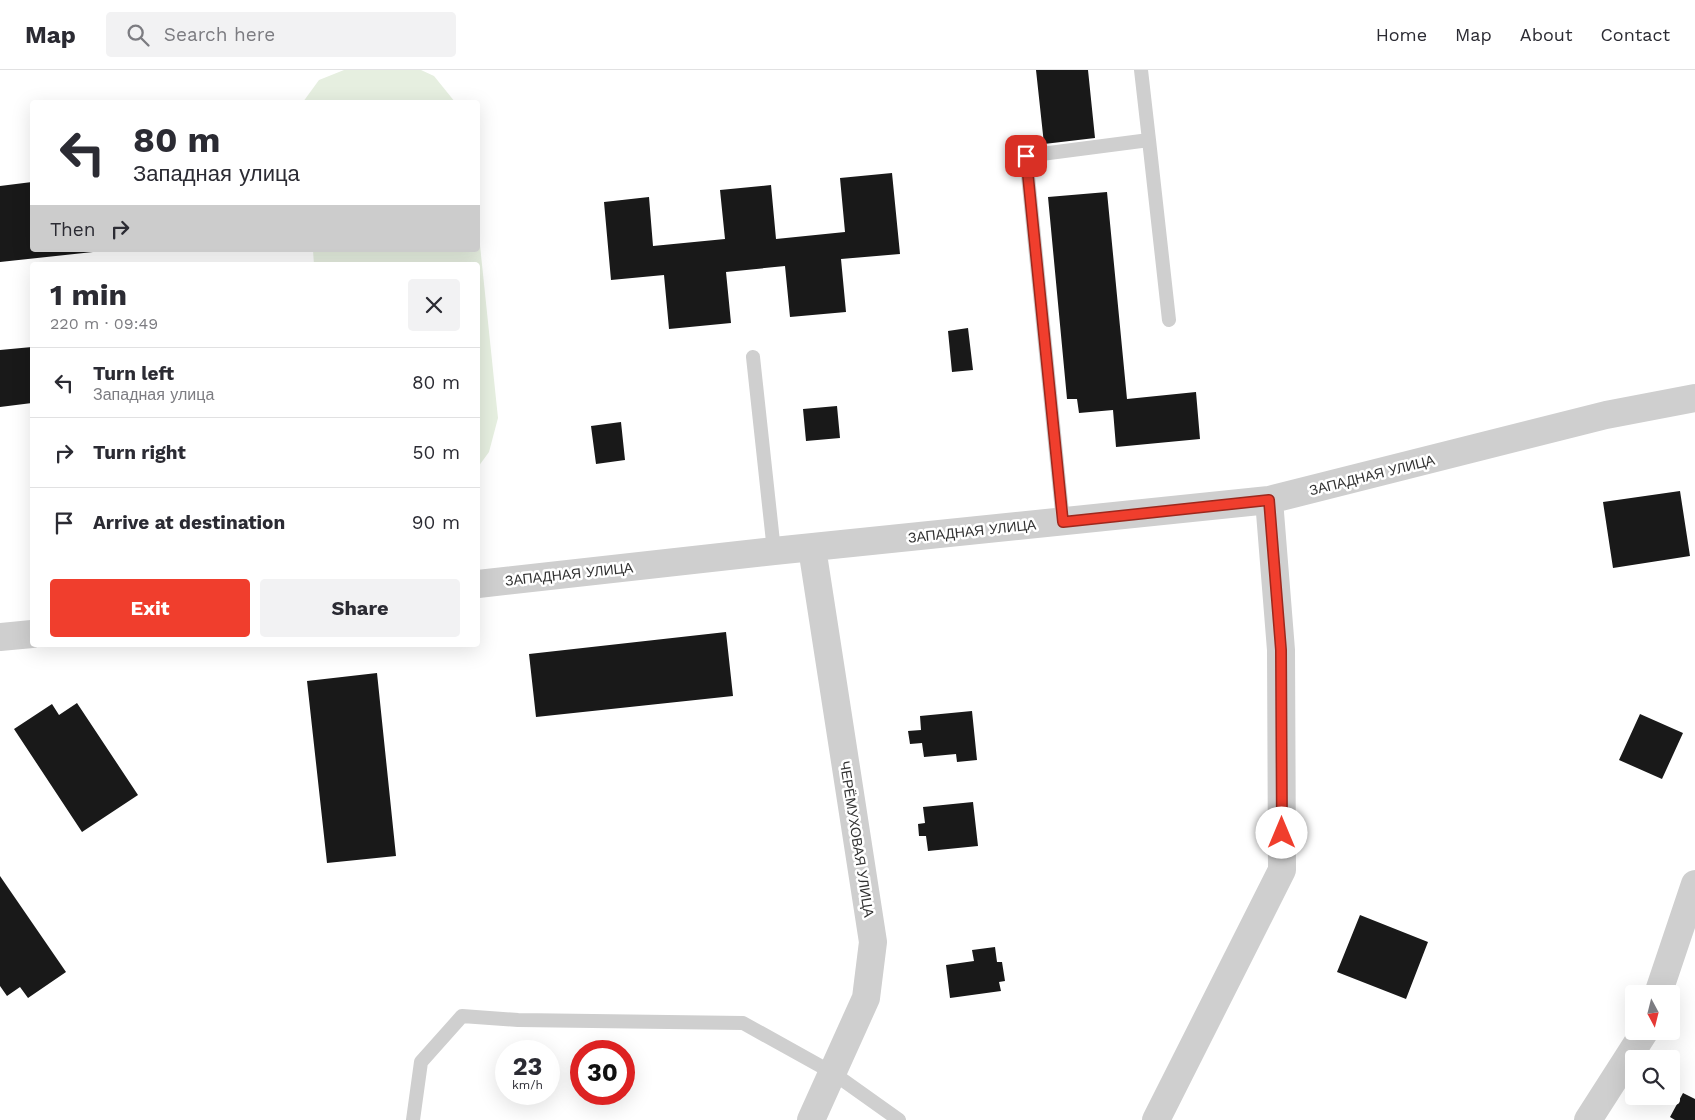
<!DOCTYPE html>
<html lang="en">
<head>
<meta charset="utf-8">
<style>
  :root { --surface:#fff; --page:#f2f2f3; --text:#2b2b33; --muted:#7c7c81; --line:#e1e1e2; --accent:#f03e2d }
  body { margin:0; font-family:"Work Sans",sans-serif; background:var(--page); color:var(--text); height:100vh; display:flex; flex-direction:column; font-size:19px; white-space:nowrap }
  * { box-sizing:border-box; margin:0 }
  p { font-size:16px; color:var(--muted) }
  .icon { flex:none; width:28px; height:28px; fill:none; stroke:currentColor; stroke-width:2; stroke-linecap:round; stroke-linejoin:round }
  .map { position:relative; flex:1; overflow:hidden }
  .side { position:absolute; left:30px; top:192px; width:450px; height:385px; display:flex; flex-direction:column; background:var(--surface); border-radius:5px; box-shadow:0 5px 20px #0002 }
  .side>* { flex:none }
  .banner { position:absolute; left:30px; top:30px; width:450px; height:152px; border-radius:5px; box-shadow:0 5px 20px #0002; background:#fff; color:var(--text); overflow:hidden }
  .needle { width:32px; rotate:173deg }
  .buttons { position:absolute; left:1625px; top:915px; display:grid; gap:10px }
  .buttons a { display:grid; place-items:center; width:55px; height:55px; border-radius:5px; background:var(--surface); box-shadow:0 5px 20px #0002; font-size:25px }
  .speed { position:absolute; left:495px; top:970px; display:flex; gap:10px; font-size:25px; font-weight:700; text-align:center }
  .speed>* { display:grid; place-content:center; width:65px; height:65px; border-radius:50%; background:var(--surface); box-shadow:0 5px 20px #0002; line-height:1 }
  .speed small { font-size:12px; font-weight:400 }
  .speed .limit { border:8px solid #d22; background:#fff; color:#111 }
  .pin { position:absolute; display:grid; place-items:center; width:42px; height:42px; color:#fff; margin:-21px; border-radius:10px; box-shadow:0 2px 8px #0006 }
  .me { position:absolute; width:55px; margin:-28px; rotate:0deg; stroke-linejoin:round; filter:drop-shadow(0 0 4px #0008) }
  .turn { display:flex; align-items:center; gap:18px; height:105px; padding:0 20px; font-size:22px }
  .turn .icon { width:65px; height:65px; stroke-width:2.5 }
  .turn b { display:block; font-size:35px; line-height:42px }
  .then { display:flex; align-items:center; height:48px; padding:0 20px; background:#0003; gap:10px; font-size:19px }
  .round { display:grid; place-items:center; flex:none; width:52px; height:52px; border-radius:5px; background:var(--page) }
  .overview { display:flex; align-items:center; justify-content:space-between; height:85px; padding:0 20px }
  h1 { font-size:30px; font-weight:700; line-height:38px }
  .primary-button { display:flex; gap:10px; margin-top:auto; padding:10px 20px }
  .primary-button a { flex:1; height:58px; border-radius:5px; background:var(--accent); color:#fff; font-size:20px; font-weight:700; line-height:58px; text-align:center }
  .primary-button a+a { background:var(--page); color:var(--text) }
  ul { padding:0; list-style:none }
  li { display:flex; align-items:center; gap:15px; height:70px; padding:0 20px; border-top:1px solid var(--line) }
  li div { flex:1 }
  li b { display:block; font-size:19px }
  li em { font-style:normal }
  header { display:flex; align-items:center; gap:30px; box-sizing:border-box; height:70px; padding:0 25px; background:var(--surface); border-bottom:1px solid var(--line) }
  header strong { font-size:24px }
  nav { display:flex; gap:28px; margin-inline-start:auto; font-size:18px }
  .search { width:350px; height:45px; background:var(--page); display:flex; align-items:center; gap:12px; box-sizing:border-box; padding:0 18px; border-radius:5px; color:var(--muted); font-size:19px }
  .map>svg:first-child { display:block }
  .green { fill:#e6efe0 }
  .building { fill:#191919 }
  .lines { fill:none; stroke-linecap:round; stroke-linejoin:round }
  .lane { stroke:#cfcfcf; stroke-width:14 }
  .street { stroke:#cfcfcf; stroke-width:28 }
  .route-casing { stroke:#9c281d; stroke-width:12 }
  .route { stroke:#f03e2d; stroke-width:9 }
  .labels { text-anchor:middle; dominant-baseline:central; stroke-width:5; stroke-linejoin:round; paint-order:stroke }
  .street-label { font-size:14px; fill:#323232; stroke:#fff }
</style>
</head>
<body>
<header>
<strong>Map</strong>
<div class="search"><svg class="icon" aria-label="search" viewBox="0 0 24 24"><circle cx="10" cy="10" r="6"/><path d="M15 15l6 6"/></svg>Search here</div>
<nav><a>Home</a><a>Map</a><a>About</a><a>Contact</a></nav>
</header>
<div class="map">
<svg width="1695" height="1050" viewBox="0 0 1695 1050">
  <rect width="100%" height="100%" fill="#fff"/>
  <path class="green" d="M 344,0 L 421,0 L 434,6 L 455,32 L 303,32 L 319,10 Z
    M 478,156 L 498,348 L 489,382 L 478,397 L 478,195 L 314,195 L 313,180 L 478,180 Z"/>
  <path class="building" d="M 1036,0 L 1088,0 L 1095,68 L 1044,74 Z
    M 892,103 L 900,184 L 841,189 L 846,242 L 790,247 L 785,196 L 726,202 L 731,253 L 669,259 L 664,205 L 611,210 L 604,132 L 649,127 L 653,176 L 725,169 L 720,120 L 771,115 L 776,169 L 845,162 L 840,108 Z
    M 32,112 L 32,180 L 93,180 L 93,182 L 0,192 L 0,116 Z
    M 1107,122 L 1127,329 L 1196,322 L 1200,369 L 1116,377 L 1113,340 L 1079,343 L 1077,329 L 1067,329 L 1048,127 Z
    M 968,258 L 973,300 L 952,302 L 948,261 Z
    M 32,277 L 32,333 L 0,337 L 0,280 Z
    M 837,336 L 840,368 L 806,371 L 803,339 Z
    M 621,352 L 625,390 L 596,394 L 591,356 Z
    M 1680,421 L 1690,486 L 1613,498 L 1603,432 Z
    M 726,562 L 733,626 L 536,647 L 529,584 Z
    M 377,603 L 396,786 L 327,793 L 307,611 Z
    M 77,633 L 138,725 L 82,762 L 14,659 L 52,634 L 59,645 Z
    M 972,641 L 977,690 L 957,692 L 956,684 L 924,687 L 922,673 L 910,674 L 908,661 L 921,660 L 920,646 Z
    M 1640,644 L 1683,663 L 1662,709 L 1619,690 Z
    M 973,732 L 978,776 L 928,781 L 926,766 L 919,766 L 918,754 L 925,753 L 923,737 Z
    M 0,806 L 66,902 L 28,928 L 20,917 L 7,926 L 0,916 Z
    M 1360,845 L 1428,872 L 1406,929 L 1337,902 Z
    M 995,877 L 997,892 L 1002,892 L 1005,911 L 999,912 L 1001,921 L 950,928 L 946,895 L 974,891 L 972,880 Z
    M 1683,1023 L 1695,1029 L 1695,1050 L 1675,1050 L 1670,1047 Z"/>
  <g class="lines">
    <path class="lane" d="M 1149,70 L 1169,250
      M 753,287 L 774,481
      M 1063,452 L 1026,86 L 1149,70 L 1141,0
      M 413,1050 L 421,992 L 462,946 L 518,950 L 743,953 L 833,1003 L 899,1050"/>
    <path class="street" d="M 478,514 L 774,481 L 1269,430 L 1606,345 L 1695,328
      M 0,567 L 32,564
      M 1658,924 L 1695,814
      M 811,1050 L 866,928 L 873,872 L 812,478
      M 1156,1050 L 1282,800 L 1281,580 L 1269,430
      M 1588,1050 L 1645,961"/>
  </g>
  <g class="lines">
    <defs>
      <path id="route" d="M 1026,86 L 1063,452 L 1269,430 L 1281,580 L 1282,763"/>
    </defs>
    <use href="#route" class="route-casing"/>
    <use href="#route" class="route"/>
  </g>
  <g class="labels">
    <g class="street-label">
      <text transform="translate(1372 405) rotate(-14)">ЗАПАДНАЯ УЛИЦА</text>
      <text transform="translate(972 461) rotate(-6)">ЗАПАДНАЯ УЛИЦА</text>
      <text transform="translate(569 504) rotate(-6)">ЗАПАДНАЯ УЛИЦА</text>
      <text transform="translate(857 769) rotate(81)">ЧЕРЁМУХОВАЯ УЛИЦА</text>
    </g>
  </g>
</svg>
<div class="buttons">
<a><svg class="needle" viewBox="-14 -14 28 28"><path d="M0-13l5 13h-10z" fill="#e53935"/><path d="M0 13l5-13h-10z" fill="#7c7c81"/></svg></a>
<a><svg class="icon" aria-label="search" viewBox="0 0 24 24"><circle cx="10" cy="10" r="6"/><path d="M15 15l6 6"/></svg></a>
</div>
<div class="speed"><div>23<small>km/h</small></div><div class="limit">30</div></div>
<div class="pin" style="left:1026px;top:86px;background:#d93025"><svg class="icon" aria-label="arrive" viewBox="0 0 24 24"><path d="M6 21V4h12l-3 4 3 4H6"/></svg></div>
<svg class="me" style="left:1282px;top:763px" viewBox="-20 -20 40 40"><circle r="19" fill="#fff"/><path d="M0-13L10 11 0 6-10 11z" fill="#f03e2d"/></svg>
<div class="banner">
<div class="turn"><svg class="icon" aria-label="left" viewBox="0 0 24 24"><path d="M17 20v-9H6M10 6l-5 5 5 5"/></svg><div><b>80 m</b>Западная улица</div></div>
<div class="then">Then<svg class="icon" aria-label="right" viewBox="0 0 24 24"><path d="M7 20v-9h11M14 6l5 5-5 5"/></svg></div>
</div>
<section class="side">
<div class="overview"><div><h1>1 min</h1><p>220 m · 09:49</p></div><a class="round"><svg class="icon" aria-label="close" viewBox="0 0 24 24"><path d="M6 6l12 12M18 6L6 18"/></svg></a></div>
<ul>
<li><svg class="icon" aria-label="left" viewBox="0 0 24 24"><path d="M17 20v-9H6M10 6l-5 5 5 5"/></svg><div><b>Turn left</b><p>Западная улица</p></div><em>80 m</em></li>
<li><svg class="icon" aria-label="right" viewBox="0 0 24 24"><path d="M7 20v-9h11M14 6l5 5-5 5"/></svg><div><b>Turn right</b></div><em>50 m</em></li>
<li><svg class="icon" aria-label="arrive" viewBox="0 0 24 24"><path d="M6 21V4h12l-3 4 3 4H6"/></svg><div><b>Arrive at destination</b></div><em>90 m</em></li>
</ul>
<div class="primary-button"><a>Exit</a><a>Share</a></div>
</section>
</div>
</body>
</html>
